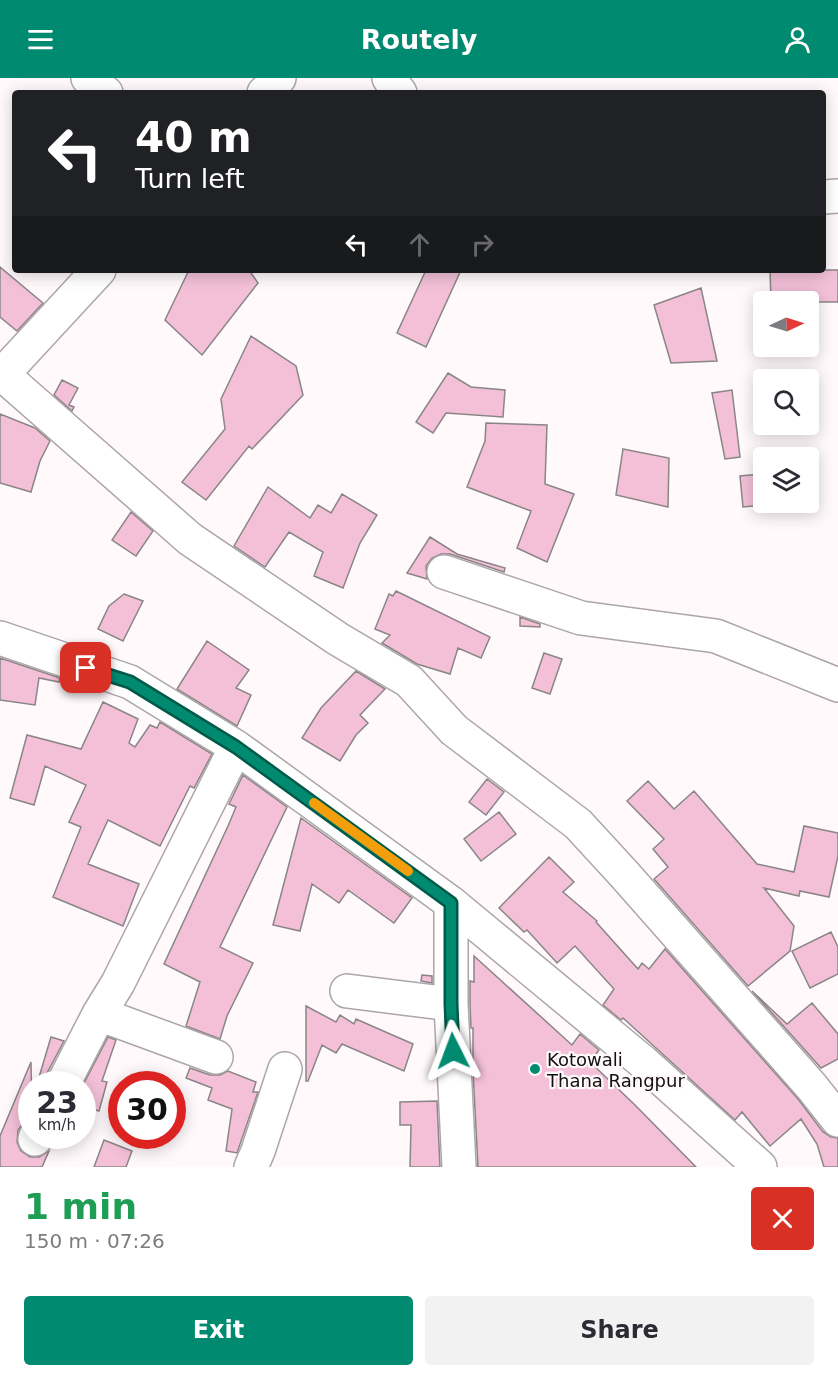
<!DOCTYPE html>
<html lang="en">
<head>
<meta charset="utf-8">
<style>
  :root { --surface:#fff; --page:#f2f2f3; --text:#2b2b33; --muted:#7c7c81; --accent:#008b71 }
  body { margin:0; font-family:"DejaVu Sans",sans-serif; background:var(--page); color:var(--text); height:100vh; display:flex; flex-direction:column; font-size:22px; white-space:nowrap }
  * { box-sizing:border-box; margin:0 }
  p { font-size:20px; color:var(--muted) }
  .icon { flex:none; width:33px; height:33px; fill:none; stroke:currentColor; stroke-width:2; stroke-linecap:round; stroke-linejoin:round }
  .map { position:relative; height:1089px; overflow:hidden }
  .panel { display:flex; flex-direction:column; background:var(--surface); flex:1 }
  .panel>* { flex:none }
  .top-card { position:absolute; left:12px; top:12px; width:814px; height:183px; border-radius:6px; box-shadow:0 3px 15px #0003; background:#202124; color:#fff; overflow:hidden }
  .needle { width:39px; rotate:86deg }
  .buttons { position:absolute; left:753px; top:213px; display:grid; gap:12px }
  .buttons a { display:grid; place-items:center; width:66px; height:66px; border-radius:6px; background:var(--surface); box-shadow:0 3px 15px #0003; font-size:30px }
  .speed { position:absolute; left:18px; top:993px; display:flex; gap:12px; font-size:30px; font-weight:700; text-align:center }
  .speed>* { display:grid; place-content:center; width:78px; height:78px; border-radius:50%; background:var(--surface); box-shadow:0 3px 15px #0003; line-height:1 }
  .speed small { font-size:15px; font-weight:400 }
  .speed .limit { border:9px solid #d22; background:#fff; color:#111 }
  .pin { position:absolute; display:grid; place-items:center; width:51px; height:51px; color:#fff; margin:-26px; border-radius:12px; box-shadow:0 3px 9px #0006 }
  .me { position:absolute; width:66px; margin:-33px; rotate:357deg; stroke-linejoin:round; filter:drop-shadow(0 0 4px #0008) }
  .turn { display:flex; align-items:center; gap:21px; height:126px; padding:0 24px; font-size:27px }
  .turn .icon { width:78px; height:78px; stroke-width:2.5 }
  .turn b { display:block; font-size:42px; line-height:51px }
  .lanes { display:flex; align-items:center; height:57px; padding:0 24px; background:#0003; justify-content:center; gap:30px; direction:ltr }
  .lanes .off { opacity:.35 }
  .round { display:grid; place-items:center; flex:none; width:63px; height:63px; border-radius:6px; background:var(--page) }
  .summary { display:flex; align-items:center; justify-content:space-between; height:102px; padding:0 24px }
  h1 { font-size:36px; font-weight:600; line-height:45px; color:#1e9e55 }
  .button { display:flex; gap:12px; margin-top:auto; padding:12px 24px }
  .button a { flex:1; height:69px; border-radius:6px; background:var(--accent); color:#fff; font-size:24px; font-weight:600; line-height:69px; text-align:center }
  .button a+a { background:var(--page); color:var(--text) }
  header { display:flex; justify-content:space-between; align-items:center; height:78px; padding:0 24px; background:var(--accent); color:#fff; font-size:27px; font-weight:600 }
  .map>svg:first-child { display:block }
  .building { fill:#f3c0d8; stroke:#8a8587; stroke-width:1.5 }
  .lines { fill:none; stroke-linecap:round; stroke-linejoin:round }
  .minor-casing { stroke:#aca6a9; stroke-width:36 }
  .minor { stroke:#fff; stroke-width:33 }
  .route-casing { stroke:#005a49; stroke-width:15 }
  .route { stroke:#008b71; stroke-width:10 }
  .slow { stroke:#f59e0b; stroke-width:10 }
  .poi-dot { fill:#008b71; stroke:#fff9fb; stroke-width:2 }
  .labels { text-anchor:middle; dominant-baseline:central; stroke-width:4.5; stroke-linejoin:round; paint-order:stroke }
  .poi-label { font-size:18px; fill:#121011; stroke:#fff9fb; text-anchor:start }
</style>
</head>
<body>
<header><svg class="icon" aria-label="menu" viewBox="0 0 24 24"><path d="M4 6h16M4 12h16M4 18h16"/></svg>Routely<svg class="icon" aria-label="person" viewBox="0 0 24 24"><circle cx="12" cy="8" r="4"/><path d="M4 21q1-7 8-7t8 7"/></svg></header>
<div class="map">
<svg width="838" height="1089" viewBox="0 0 838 1089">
  <rect width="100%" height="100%" fill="#fff9fb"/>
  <path class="building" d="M 0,189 L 43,225 L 17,253 L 0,239 Z
    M 189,192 L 249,192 L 258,205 L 202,277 L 165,242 Z
    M 426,192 L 461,192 L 426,269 L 397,255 Z
    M 770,192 L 838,192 L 838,224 L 771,224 Z
    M 701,210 L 717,283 L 671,285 L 654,227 Z
    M 251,258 L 296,288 L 303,317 L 252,371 L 249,368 L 206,422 L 182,404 L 225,351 L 221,321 Z
    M 448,295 L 471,309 L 505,312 L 503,339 L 446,335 L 433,355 L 416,344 Z
    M 62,302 L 78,310 L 69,327 L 74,329 L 72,333 L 54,317 Z
    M 732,312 L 740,379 L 725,381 L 712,315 Z
    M 0,336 L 35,350 L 50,363 L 40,383 L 31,414 L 0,405 Z
    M 486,345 L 547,347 L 545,406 L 574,416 L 547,484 L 517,470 L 531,433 L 467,409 L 485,363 Z
    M 623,371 L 669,380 L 668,429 L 616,417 Z
    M 761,396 L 764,427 L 743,429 L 740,398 Z
    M 268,409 L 310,440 L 318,427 L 331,435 L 342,416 L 377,437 L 360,465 L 343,510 L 314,498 L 323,474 L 289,454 L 265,489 L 234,468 Z
    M 131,434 L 153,453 L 136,478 L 112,462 Z
    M 430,459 L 457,476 L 505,490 L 504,494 L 450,476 L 441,476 L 432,480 L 426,488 L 427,501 L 407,495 Z
    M 396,513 L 490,559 L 481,580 L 458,570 L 450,596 L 417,586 L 382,565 L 390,557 L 375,551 L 389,516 L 393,518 Z
    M 124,516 L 143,523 L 123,563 L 98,551 L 109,528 Z
    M 520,539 L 540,546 L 540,549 L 520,548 Z
    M 207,563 L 249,592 L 236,610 L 251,617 L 237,648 L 177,611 Z
    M 544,575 L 562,581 L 550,616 L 532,610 Z
    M 0,580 L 60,600 L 59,604 L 39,600 L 35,627 L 0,622 Z
    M 356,593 L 385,611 L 360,637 L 368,645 L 356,657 L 340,683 L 302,660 L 321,630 Z
    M 103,624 L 138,641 L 129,665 L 135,669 L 150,647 L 157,650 L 160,644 L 212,676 L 194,710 L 190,708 L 160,768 L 108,742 L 88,786 L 139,806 L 123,848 L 53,819 L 81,749 L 69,744 L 86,707 L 45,688 L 34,727 L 10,720 L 27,657 L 81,671 Z
    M 243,697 L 287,729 L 220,869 L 253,885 L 227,938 L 220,961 L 186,948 L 200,904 L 164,886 L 228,748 L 236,729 L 229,726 Z
    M 487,701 L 504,714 L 486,737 L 469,724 Z
    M 648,703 L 674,731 L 694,713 L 757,786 L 794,794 L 804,748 L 838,755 L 838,778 L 829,819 L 800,813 L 799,818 L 764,810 L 794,848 L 790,873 L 748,908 L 654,801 L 668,789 L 653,771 L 664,761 L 627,723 Z
    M 499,734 L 516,756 L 481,783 L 464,761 Z
    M 301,740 L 412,820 L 394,845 L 348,812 L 339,825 L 312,806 L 300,853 L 273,847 Z
    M 549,779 L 574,804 L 563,814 L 597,843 L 596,844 L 638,891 L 642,885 L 649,891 L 665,871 L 798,1021 L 823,1054 L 831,1059 L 838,1060 L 838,1089 L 824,1089 L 817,1066 L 801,1041 L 770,1068 L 742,1034 L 735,1042 L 623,940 L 621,942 L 603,927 L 614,911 L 575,868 L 557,885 L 527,852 L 524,854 L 499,830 Z
    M 831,854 L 838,869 L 838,896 L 810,910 L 792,873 Z
    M 474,878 L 572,967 L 580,956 L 599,972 L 590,984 L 635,1027 L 696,1089 L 478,1089 L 473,993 L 473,950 L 471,950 L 470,926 L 470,903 L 474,904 Z
    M 422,897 L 432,898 L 432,905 L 421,903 Z
    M 752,913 L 787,946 L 812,925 L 838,956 L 838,981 L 821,990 Z
    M 306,928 L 336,944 L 340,937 L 354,946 L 356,941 L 413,966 L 404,993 L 342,966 L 336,975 L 322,967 L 308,1003 L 306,1003 Z
    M 51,959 L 64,963 L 46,997 L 44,1006 L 37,1006 Z
    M 108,959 L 116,962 L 102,1003 L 107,1004 L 99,1033 L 92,1031 L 86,1050 L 82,1049 L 82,1009 Z
    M 31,984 L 32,1040 L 24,1044 L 18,1052 L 17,1064 L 21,1073 L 30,1079 L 39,1079 L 49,1073 L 42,1089 L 0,1089 L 0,1058 Z
    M 190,990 L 210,997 L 220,997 L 228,993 L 256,1004 L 253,1014 L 258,1014 L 237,1075 L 226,1073 L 232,1031 L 208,1022 L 212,1010 L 186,1000 Z
    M 437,1023 L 440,1089 L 410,1089 L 411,1047 L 400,1047 L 400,1024 Z
    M 104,1062 L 132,1073 L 126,1089 L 94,1089 Z"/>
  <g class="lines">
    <defs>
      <path id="minor" d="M 88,0 L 106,15
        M 389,0 L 400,15
        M 264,15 L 279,0
        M 824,119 L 838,118
        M 3,297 L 190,461 L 338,561 L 409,603 L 454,652 L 578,746 L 624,796 L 812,1009 L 838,1042
        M 0,299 L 99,192
        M 444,494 L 581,540 L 716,558 L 838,607
        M 0,560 L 130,604 L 236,669 L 451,825 L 643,984 L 760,1089
        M 451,825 L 451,926 L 459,1089
        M 347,913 L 451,926
        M 99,936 L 216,979
        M 63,1006 L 99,936 L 118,905 L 236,669
        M 35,1061 L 36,1058
        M 251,1089 L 258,1073 L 285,991"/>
    </defs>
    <use href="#minor" class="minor-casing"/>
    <use href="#minor" class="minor"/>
  </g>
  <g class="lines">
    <defs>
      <path id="route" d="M 86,590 L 130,604 L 236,669 L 451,825 L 451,926 L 453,973"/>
    </defs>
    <use href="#route" class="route-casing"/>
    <use href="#route" class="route"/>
    <path class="slow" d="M 314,725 L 408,793"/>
  </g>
  <circle class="poi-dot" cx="535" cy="991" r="6"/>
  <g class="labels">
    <g class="poi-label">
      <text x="547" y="981">Kotowali<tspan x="547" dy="21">Thana Rangpur</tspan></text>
    </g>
  </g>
</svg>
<div class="buttons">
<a><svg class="needle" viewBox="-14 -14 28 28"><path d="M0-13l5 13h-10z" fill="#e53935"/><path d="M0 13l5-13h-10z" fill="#7c7c81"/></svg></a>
<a><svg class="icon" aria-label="search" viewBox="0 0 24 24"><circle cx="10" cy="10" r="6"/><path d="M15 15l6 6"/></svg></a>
<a><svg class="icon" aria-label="layers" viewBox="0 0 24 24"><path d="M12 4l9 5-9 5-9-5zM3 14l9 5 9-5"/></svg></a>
</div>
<div class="speed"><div>23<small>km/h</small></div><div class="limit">30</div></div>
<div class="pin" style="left:86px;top:590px;background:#d93025"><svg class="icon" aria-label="arrive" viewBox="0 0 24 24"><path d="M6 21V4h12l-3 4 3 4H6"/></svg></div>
<svg class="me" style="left:453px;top:973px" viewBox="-20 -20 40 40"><path d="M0-17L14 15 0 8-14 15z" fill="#008b71" stroke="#fff" stroke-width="4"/></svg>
<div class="top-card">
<div class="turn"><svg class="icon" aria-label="left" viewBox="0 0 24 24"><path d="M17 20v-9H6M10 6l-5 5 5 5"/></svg><div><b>40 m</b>Turn left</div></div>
<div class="lanes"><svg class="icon" aria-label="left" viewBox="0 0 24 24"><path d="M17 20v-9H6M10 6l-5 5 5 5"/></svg><svg class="icon off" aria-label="ahead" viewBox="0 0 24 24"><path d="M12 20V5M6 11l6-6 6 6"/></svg><svg class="icon off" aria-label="right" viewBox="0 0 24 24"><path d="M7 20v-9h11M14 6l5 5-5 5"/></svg></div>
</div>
</div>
<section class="panel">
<div class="summary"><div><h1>1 min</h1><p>150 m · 07:26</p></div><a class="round" style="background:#d93025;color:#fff"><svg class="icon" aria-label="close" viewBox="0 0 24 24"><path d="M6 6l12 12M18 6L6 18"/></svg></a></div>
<div class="button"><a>Exit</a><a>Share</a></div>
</section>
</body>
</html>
